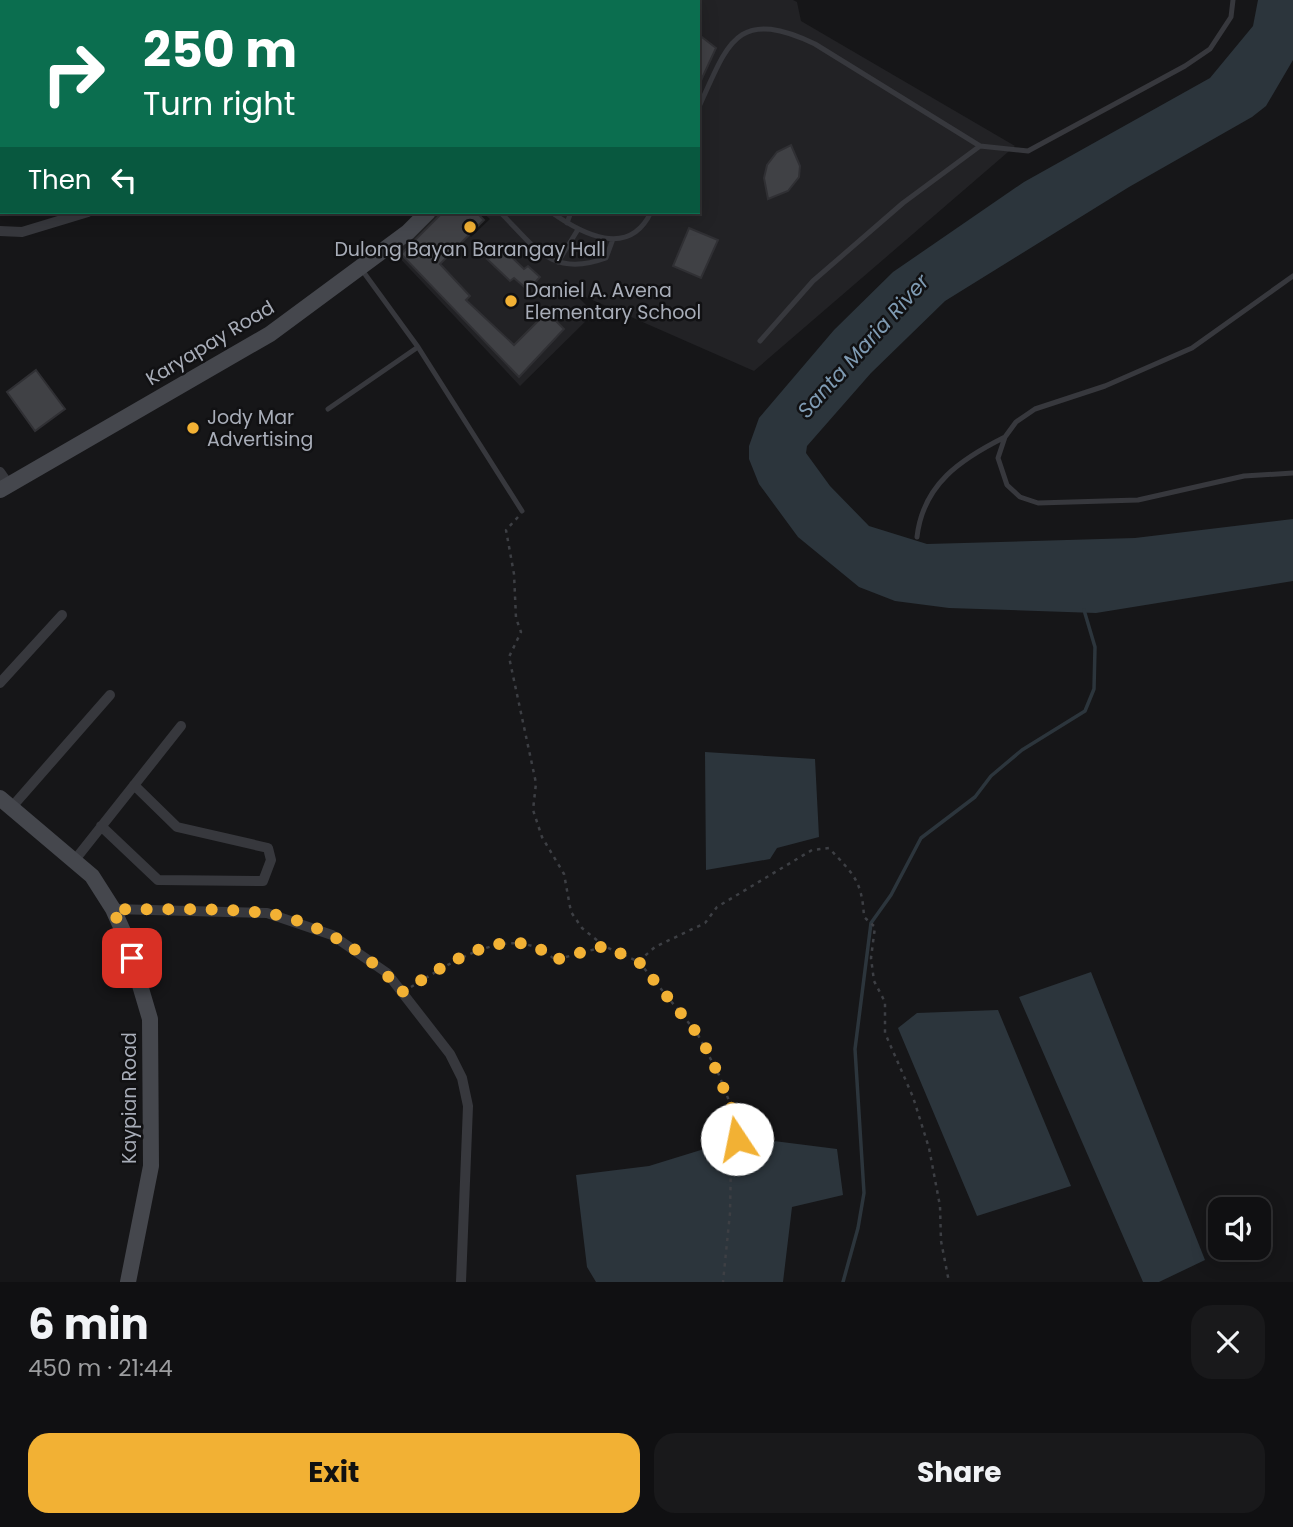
<!DOCTYPE html>
<html lang="en">
<head>
<meta charset="utf-8">
<style>
  :root { --surface:#101012; --page:#19191b; --text:#f1f3f6; --muted:#9c9d9f; --line:#303032; --accent:#f2b134 }
  body { margin:0; font-family:Poppins,sans-serif; background:var(--page); color:var(--text); height:100vh; display:flex; flex-direction:column; font-size:26px; white-space:nowrap }
  * { box-sizing:border-box; margin:0 }
  p { font-size:23px; color:var(--muted) }
  .icon { flex:none; width:38px; height:38px; fill:none; stroke:currentColor; stroke-width:2; stroke-linecap:round; stroke-linejoin:round }
  .map { position:relative; height:1282px; overflow:hidden }
  .panel { display:flex; flex-direction:column; background:var(--surface); flex:1 }
  .panel>* { flex:none }
  .guide { position:absolute; left:0px; top:0px; width:700px; height:214px; box-shadow:0 4px 18px #0003,0 0 0 2px var(--line); background:#0b6e4f; color:#fff; overflow:hidden }
  .controls { position:absolute; left:1208px; top:1197px; display:grid; gap:14px }
  .controls a { display:grid; place-items:center; width:63px; height:63px; border-radius:14px; background:var(--surface); box-shadow:0 4px 18px #0003,0 0 0 2px var(--line); font-size:35px }
  .pin { position:absolute; display:grid; place-items:center; width:60px; height:60px; color:#fff; margin:-30px; border-radius:14px; box-shadow:0 4px 10px #0006 }
  .me { position:absolute; width:77px; margin:-38px; rotate:349deg; stroke-linejoin:round; filter:drop-shadow(0 0 5px #0008) }
  .turn { display:flex; align-items:center; gap:24px; height:147px; padding:0 28px; font-size:32px }
  .turn .icon { width:91px; height:91px; stroke-width:2.5 }
  .turn b { display:block; font-size:49px; line-height:60px }
  .then { display:flex; align-items:center; height:66px; padding:0 28px; background:#0003; gap:14px; font-size:26px }
  .round { display:grid; place-items:center; flex:none; width:74px; height:74px; border-radius:21px; background:var(--page) }
  .summary { display:flex; align-items:center; justify-content:space-between; height:119px; padding:0 28px }
  h1 { font-size:42px; font-weight:700; line-height:52px }
  .button { display:flex; gap:14px; margin-top:auto; padding:14px 28px }
  .button a { flex:1; height:80px; border-radius:21px; background:var(--accent); color:#111; font-size:28px; font-weight:700; line-height:80px; text-align:center }
  .button a+a { background:var(--page); color:var(--text) }
  .map>svg:first-child { display:block }
  .built { fill:#222225 }
  .water { fill:#2c353c }
  .lines { fill:none; stroke-linecap:round; stroke-linejoin:round }
  .stream { stroke:#2c353c; stroke-width:3.5 }
  .building { fill:#404145; stroke:#303034; stroke-width:2 }
  .path { stroke:#3d3f44; stroke-width:2.5; stroke-dasharray:3.5 5; stroke-linecap:butt }
  .service { stroke:#37383d; stroke-width:5 }
  .minor { stroke:#37383d; stroke-width:10 }
  .secondary { stroke:#45474d; stroke-width:16 }
  .route { stroke:#f2b134; stroke-width:12; stroke-dasharray:0 21.6 }
  .poi-dot { fill:#f2b134; stroke:#111113; stroke-width:2.5 }
  .labels { text-anchor:middle; dominant-baseline:central; stroke-width:5; stroke-linejoin:round; paint-order:stroke }
  .poi-label { font-size:19px; fill:#a8adb8; stroke:#111113; text-anchor:start }
  .street-label { font-size:19px; fill:#a8adb8; stroke:#111113 }
  .water-label { font-size:21px; font-style:italic; fill:#7f9bb3; stroke:#111113 }
</style>
</head>
<body>
<div class="map">
<svg width="1293" height="1282" viewBox="0 0 1293 1282">
  <rect width="100%" height="100%" fill="#161618"/>
  <path class="built" d="M 568,0 L 793,0 L 797,2 L 801,21 L 1015,146 L 754,371 L 572,291 L 594,313 L 520,386 L 394,252 L 436,212 L 446,212 L 471,237 L 490,219 L 482,212 L 698,212 L 698,2 Z"/>
  <path class="water" d="M 1258,0 L 1293,0 L 1293,60 L 1266,106 L 1252,117 L 1129,187 L 945,301 L 871,373 L 807,446 L 806,453 L 830,486 L 869,526 L 927,544 L 1135,538 L 1293,519 L 1293,581 L 1096,613 L 949,608 L 895,601 L 859,587 L 798,537 L 759,484 L 749,459 L 749,446 L 759,418 L 834,330 L 893,272 L 1024,182 L 1210,78 L 1253,26 Z
    M 705,752 L 815,759 L 819,837 L 777,848 L 770,859 L 706,870 Z
    M 1091,972 L 1205,1260 L 1159,1282 L 1143,1282 L 1019,997 Z
    M 998,1010 L 1071,1186 L 977,1216 L 898,1028 L 917,1013 Z
    M 743,1137 L 837,1149 L 843,1195 L 792,1207 L 783,1282 L 596,1282 L 587,1267 L 576,1175 L 649,1166 Z"/>
  <g class="lines">
    <path class="stream" d="M 843,1282 L 858,1228 L 864,1193 L 855,1049 L 871,923 L 891,895 L 921,838 L 975,797 L 991,776 L 1022,750 L 1085,711 L 1094,689 L 1095,647 L 1084,610"/>
  </g>
  <path class="building" d="M 698,34 L 716,48 L 698,87 Z
    M 791,145 L 800,166 L 799,177 L 788,191 L 768,199 L 764,178 L 767,165 L 777,152 Z
    M 443,212 L 476,212 L 484,220 L 440,264 L 470,296 L 466,300 L 514,345 L 547,312 L 564,329 L 519,377 L 401,254 Z
    M 689,228 L 718,240 L 701,278 L 673,266 Z
    M 500,246 L 524,269 L 528,266 L 540,277 L 528,290 L 514,278 L 510,281 L 487,259 Z
    M 36,370 L 65,409 L 35,431 L 7,392 Z"/>
  <g class="lines">
    <path class="path" d="M 518,517 L 506,530 L 514,574 L 516,618 L 521,632 L 509,657 L 536,783 L 533,810 L 542,837 L 564,874 L 571,912 L 582,928 L 604,946 L 639,962 L 697,1033 L 719,1075 L 736,1119 L 737,1139 L 731,1162 L 730,1213 L 723,1282
      M 639,961 L 655,947 L 705,923 L 717,907 L 812,850 L 829,848 C 853,874 862,880 864,917 L 875,927 L 871,958 L 874,981 L 885,1002 L 885,1033 L 913,1097 L 929,1148 L 940,1206 L 941,1241 L 949,1282
      M 411,987 C 451,963 513,919 555,960 L 603,947"/>
    <path class="service" d="M 582,0 L 585,2
      M 633,2 L 633,0
      M 668,2 L 668,0
      M 698,109 C 728,44 735,6 815,44 L 980,146 L 1028,151 L 1185,66 L 1210,49 L 1231,17 L 1233,0
      M 500,212 C 535,247 551,278 606,258 L 613,239
      M 551,212 C 582,234 629,259 651,212
      M 567,223 L 571,212
      M 558,262 L 577,231
      M 362,270 L 418,347 L 522,511
      M 1293,276 L 1192,348 L 1105,386 L 1035,409 L 1016,422 L 1005,437 L 998,458 L 1007,485 L 1020,497 L 1038,503 L 1138,500 L 1244,476 L 1293,473
      M 760,341 L 813,281 L 903,203 L 980,146
      M 328,409 L 418,347
      M 917,537 C 923,484 961,459 1005,437"/>
    <path class="minor" d="M 0,231 L 22,232 L 88,212
      M 0,472 L 9,485
      M 0,683 L 62,615
      M 11,808 L 110,695
      M 101,826 L 158,880 L 263,881 L 271,860 L 268,848 L 177,827 L 134,785
      M 74,861 L 181,726
      M 113,909 L 267,913 L 332,935 L 387,973 L 450,1054 L 462,1078 L 468,1106 L 461,1282"/>
    <path class="secondary" d="M 552,2 L 553,0
      M 0,490 L 270,334 L 408,232 L 428,212
      M 0,798 L 92,876 L 113,909 L 126,938 L 150,1019 L 151,1166 L 128,1282"/>
  </g>
  <g class="lines">
    <path class="route" d="M 132,958 L 113,909 C 163,910 215,907 265,913 C 312,918 373,955 402,992 C 444,967 510,916 555,960 L 604,946 L 639,962 L 697,1033 L 710,1055 L 736,1119 L 737,1139"/>
  </g>
  <g class="poi-dot">
    <circle cx="470" cy="227" r="7"/>
    <circle cx="511" cy="301" r="7"/>
    <circle cx="193" cy="428" r="7"/>
  </g>
  <g class="labels">
    <g class="poi-label">
      <text x="470" y="249" text-anchor="middle">Dulong Bayan Barangay Hall</text>
      <text x="525" y="290">Daniel A. Avena<tspan x="525" dy="22">Elementary School</tspan></text>
      <text x="207" y="417">Jody Mar<tspan x="207" dy="22">Advertising</tspan></text>
    </g>
    <g class="street-label">
      <text transform="translate(210 343) rotate(-31)">Karyapay Road</text>
      <text transform="translate(129 1098) rotate(-90)">Kaypian Road</text>
    </g>
    <g class="water-label">
      <text transform="translate(863 346) rotate(-48)">Santa Maria River</text>
    </g>
  </g>
</svg>
<div class="controls">
<a><svg class="icon" aria-label="sound" viewBox="0 0 24 24"><path d="M4 9h4l5-4v14l-5-4H4zM17 9q2 3 0 6"/></svg></a>
</div>
<div class="pin" style="left:132px;top:958px;background:#d93025"><svg class="icon" aria-label="arrive" viewBox="0 0 24 24"><path d="M6 21V4h12l-3 4 3 4H6"/></svg></div>
<svg class="me" style="left:737px;top:1139px" viewBox="-20 -20 40 40"><circle r="19" fill="#fff"/><path d="M0-13L10 11 0 6-10 11z" fill="#f2b134"/></svg>
<div class="guide">
<div class="turn"><svg class="icon" aria-label="right" viewBox="0 0 24 24"><path d="M7 20v-9h11M14 6l5 5-5 5"/></svg><div><b>250 m</b>Turn right</div></div>
<div class="then">Then<svg class="icon" aria-label="left" viewBox="0 0 24 24"><path d="M17 20v-9H6M10 6l-5 5 5 5"/></svg></div>
</div>
</div>
<section class="panel">
<div class="summary"><div><h1>6 min</h1><p>450 m · 21:44</p></div><a class="round"><svg class="icon" aria-label="close" viewBox="0 0 24 24"><path d="M6 6l12 12M18 6L6 18"/></svg></a></div>
<div class="button"><a>Exit</a><a>Share</a></div>
</section>
</body>
</html>
